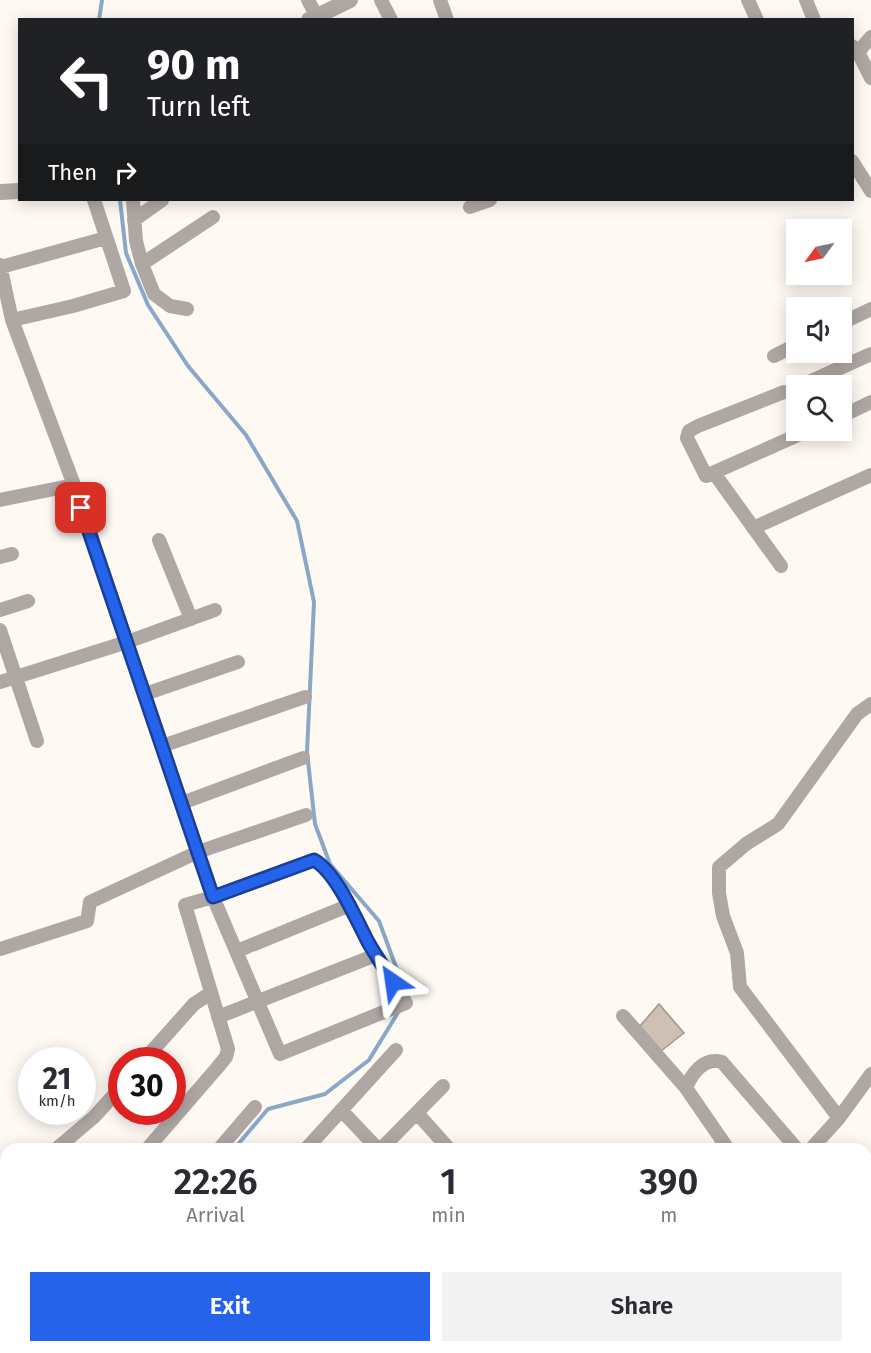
<!DOCTYPE html>
<html lang="en">
<head>
<meta charset="utf-8">
<style>
  :root { --surface:#fff; --page:#f2f2f3; --text:#2b2b33; --muted:#7c7c81; --accent:#2563eb }
  body { margin:0; font-family:"Fira Sans",sans-serif; background:var(--page); color:var(--text); height:100vh; display:flex; flex-direction:column; font-size:22px; white-space:nowrap }
  * { box-sizing:border-box; margin:0 }
  p { font-size:20px; color:var(--muted) }
  .icon { flex:none; width:33px; height:33px; fill:none; stroke:currentColor; stroke-width:2; stroke-linecap:round; stroke-linejoin:round }
  .map { position:relative; flex:1; overflow:hidden }
  .details { position:absolute; left:0px; top:1143px; width:872px; height:210px; display:flex; flex-direction:column; background:var(--surface); border-radius:18px 18px 0 0; box-shadow:0 3px 15px #0003 }
  .details>* { flex:none }
  .banner { position:absolute; left:18px; top:18px; width:836px; height:183px; border-radius:0px; box-shadow:0 3px 15px #0003; background:#202124; color:#fff; overflow:hidden }
  .needle { width:39px; rotate:237deg }
  .tools { position:absolute; left:786px; top:219px; display:grid; gap:12px }
  .tools a { display:grid; place-items:center; width:66px; height:66px; border-radius:0px; background:var(--surface); box-shadow:0 3px 15px #0003; font-size:30px }
  .speed { position:absolute; left:18px; top:1047px; display:flex; gap:12px; font-size:30px; font-weight:700; text-align:center }
  .speed>* { display:grid; place-content:center; width:78px; height:78px; border-radius:50%; background:var(--surface); box-shadow:0 3px 15px #0003; line-height:1 }
  .speed small { font-size:15px; font-weight:400 }
  .speed .limit { border:9px solid #d22; background:#fff; color:#111 }
  .pin { position:absolute; display:grid; place-items:center; width:51px; height:51px; color:#fff; margin:-26px; border-radius:12px; box-shadow:0 3px 9px #0006 }
  .me { position:absolute; width:66px; margin:-33px; rotate:328deg; stroke-linejoin:round; filter:drop-shadow(0 0 4px #0008) }
  .turn { display:flex; align-items:center; gap:21px; height:126px; padding:0 30px; font-size:27px }
  .turn .icon { width:78px; height:78px; stroke-width:2.5 }
  .turn b { display:block; font-size:42px; line-height:51px }
  .then { display:flex; align-items:center; height:57px; padding:0 30px; background:#0003; gap:12px; font-size:22px }
  .eta { display:flex; justify-content:space-evenly; align-items:center; height:102px; text-align:center }
  .eta b { font-size:36px; font-weight:600; line-height:42px }
  .action { display:flex; gap:12px; margin-top:auto; padding:12px 30px }
  .action a { flex:1; height:69px; border-radius:0px; background:var(--accent); color:#fff; font-size:24px; font-weight:600; line-height:69px; text-align:center }
  .action a+a { background:var(--page); color:var(--text) }
  .map>svg:first-child { display:block }
  .green { fill:#b8d7bf }
  .lines { fill:none; stroke-linecap:round; stroke-linejoin:round }
  .stream { stroke:#89a8c8; stroke-width:4 }
  .building { fill:#cec0b4; stroke:#a3958a; stroke-width:1.5 }
  .minor { stroke:#afa7a3; stroke-width:14 }
  .tertiary { stroke:#afa7a3; stroke-width:16 }
  .route-casing { stroke:#184099; stroke-width:15 }
  .route { stroke:#2563eb; stroke-width:10 }
</style>
</head>
<body>
<div class="map">
<svg width="871" height="1353" viewBox="0 0 871 1353">
  <rect width="100%" height="100%" fill="#fff9f4"/>
  <path class="green" d="M 6,1268 L 6,1347 L 167,1347 L 173,1353 L 0,1353 L 0,1272 Z"/>
  <g class="lines">
    <path class="stream" d="M 99,20 L 102,0
      M 120,200 L 126,253 L 148,305 L 188,366 L 246,435 L 297,521 L 314,602 L 307,752 L 315,824 L 330,864 L 379,921 L 403,986 L 403,989
      M 234,1149 L 268,1109 L 325,1094 L 369,1060 L 399,1011"/>
  </g>
  <path class="building" d="M 659,1004 L 684,1033 L 661,1051 L 640,1026 Z"/>
  <g class="lines">
    <path class="minor" d="M 308,0 L 316,15
      M 381,0 L 391,20
      M 440,0 L 447,20
      M 748,0 L 757,20
      M 806,0 L 814,20
      M 852,46 L 858,52 L 871,78
      M 858,52 L 871,37
      M 852,161 L 871,191
      M 133,200 L 136,241 L 142,264 L 154,294 L 170,306 L 187,309
      M 470,207 L 490,200
      M 134,220 L 162,200
      M 142,264 L 213,217
      M 0,265 L 12,320 L 74,485 L 213,897 L 280,1054 L 406,1003 C 394,983 381,964 369,944 C 356,920 337,873 314,860 L 213,897 L 185,905 L 228,1049 L 226,1057 L 217,1068 L 147,1149
      M 1,267 L 106,238
      M 12,320 L 73,306 L 124,291 L 94,200
      M 842,323 L 871,309
      M 774,356 L 796,345
      M 807,383 L 871,354
      M 784,392 L 698,426 L 689,431 L 687,438 L 706,476 L 809,430
      M 842,416 L 871,402
      M 714,473 L 781,566
      M 0,500 L 74,485
      M 753,528 L 871,475
      M 159,540 L 191,619
      M 0,557 L 12,554
      M 0,610 L 28,601
      M 0,630 L 37,741
      M 0,682 L 127,642 L 215,610
      M 145,694 L 238,662
      M 162,746 L 305,697
      M 182,803 L 303,758
      M 0,949 L 87,921 L 90,902 L 198,852 L 306,815
      M 237,951 L 350,905
      M 623,1016 L 686,1088 L 728,1149
      M 218,1017 L 376,955
      M 144,1060 L 194,1004 L 211,993
      M 686,1088 C 692,1073 704,1057 722,1062 L 797,1149
      M 341,1110 L 378,1149
      M 417,1113 L 449,1149
      M 839,1118 L 871,1074
      M 56,1149 L 94,1117 L 122,1086
      M 219,1149 L 255,1107
      M 306,1149 L 396,1050
      M 381,1149 L 443,1086
      M 811,1149 L 839,1118 L 740,987 L 737,953 L 723,916 L 719,893 L 719,867 L 746,844 L 778,824 L 857,714 L 871,704
      M 0,1171 L 6,1180
      M 0,1196 L 6,1191
      M 866,1261 L 871,1258
      M 0,1267 L 6,1263
      M 866,1329 L 871,1326
      M 192,1347 L 198,1353
      M 825,1351 L 831,1347
      M 336,1353 L 346,1347"/>
    <path class="tertiary" d="M 309,20 L 350,0
      M 0,192 L 20,191"/>
  </g>
  <g class="lines">
    <defs>
      <path id="route" d="M 81,508 L 213,897 L 314,860 C 336,872 356,919 368,942 C 376,956 385,969 393,982"/>
    </defs>
    <use href="#route" class="route-casing"/>
    <use href="#route" class="route"/>
  </g>
</svg>
<div class="tools">
<a><svg class="needle" viewBox="-14 -14 28 28"><path d="M0-13l5 13h-10z" fill="#e53935"/><path d="M0 13l5-13h-10z" fill="#7c7c81"/></svg></a>
<a><svg class="icon" aria-label="sound" viewBox="0 0 24 24"><path d="M4 9h4l5-4v14l-5-4H4zM17 9q2 3 0 6"/></svg></a>
<a><svg class="icon" aria-label="search" viewBox="0 0 24 24"><circle cx="10" cy="10" r="6"/><path d="M15 15l6 6"/></svg></a>
</div>
<div class="speed"><div>21<small>km/h</small></div><div class="limit">30</div></div>
<div class="pin" style="left:81px;top:508px;background:#d93025"><svg class="icon" aria-label="arrive" viewBox="0 0 24 24"><path d="M6 21V4h12l-3 4 3 4H6"/></svg></div>
<svg class="me" style="left:393px;top:982px" viewBox="-20 -20 40 40"><path d="M0-17L14 15 0 8-14 15z" fill="#2563eb" stroke="#fff" stroke-width="4"/></svg>
<div class="banner">
<div class="turn"><svg class="icon" aria-label="left" viewBox="0 0 24 24"><path d="M17 20v-9H6M10 6l-5 5 5 5"/></svg><div><b>90 m</b>Turn left</div></div>
<div class="then">Then<svg class="icon" aria-label="right" viewBox="0 0 24 24"><path d="M7 20v-9h11M14 6l5 5-5 5"/></svg></div>
</div>
<section class="details">
<div class="eta">
<div><b>22:26</b><p>Arrival</p></div>
<div><b>1</b><p>min</p></div>
<div><b>390</b><p>m</p></div>
</div>
<div class="action"><a>Exit</a><a>Share</a></div>
</section>
</div>
</body>
</html>
